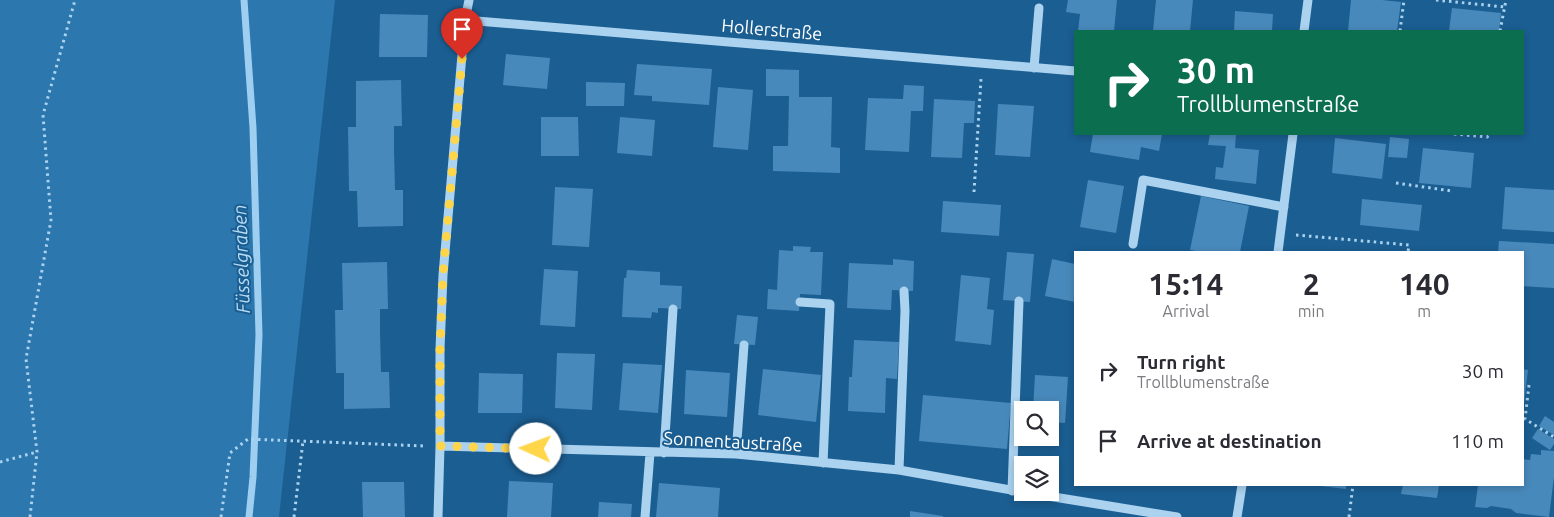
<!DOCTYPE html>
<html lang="en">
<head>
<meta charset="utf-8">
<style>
  :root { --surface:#fff; --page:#f7f7f7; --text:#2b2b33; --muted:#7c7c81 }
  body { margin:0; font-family:Ubuntu,sans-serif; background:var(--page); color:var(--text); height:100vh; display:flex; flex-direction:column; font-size:19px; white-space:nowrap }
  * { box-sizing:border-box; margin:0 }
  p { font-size:16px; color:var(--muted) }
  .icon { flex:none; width:28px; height:28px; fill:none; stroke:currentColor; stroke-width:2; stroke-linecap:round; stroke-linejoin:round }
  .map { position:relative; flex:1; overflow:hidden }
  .drawer { position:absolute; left:1074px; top:251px; width:450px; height:235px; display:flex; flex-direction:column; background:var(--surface); border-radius:0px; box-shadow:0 2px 8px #0003 }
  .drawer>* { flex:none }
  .top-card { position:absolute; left:1074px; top:30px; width:450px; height:105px; border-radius:0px; box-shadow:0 2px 8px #0003; background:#0b6e4f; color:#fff; overflow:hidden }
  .tools { position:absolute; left:1014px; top:401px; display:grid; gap:10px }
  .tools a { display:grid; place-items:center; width:45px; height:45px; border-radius:0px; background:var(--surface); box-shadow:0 2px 8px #0003; font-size:25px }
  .pin { position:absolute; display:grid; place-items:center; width:42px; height:42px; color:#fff; margin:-51px -21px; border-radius:50% 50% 50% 0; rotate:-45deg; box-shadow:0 0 5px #0007 }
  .pin .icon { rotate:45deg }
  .me { position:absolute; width:55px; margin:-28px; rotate:272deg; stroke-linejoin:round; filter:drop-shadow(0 0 4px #0008) }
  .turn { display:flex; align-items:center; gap:18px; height:105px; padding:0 20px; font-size:22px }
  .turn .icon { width:65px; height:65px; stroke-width:2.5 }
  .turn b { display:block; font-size:35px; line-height:42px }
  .eta { display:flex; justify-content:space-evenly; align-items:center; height:85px; text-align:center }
  .eta b { font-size:30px; font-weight:600; line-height:35px }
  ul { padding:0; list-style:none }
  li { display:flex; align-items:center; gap:15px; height:70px; padding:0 20px }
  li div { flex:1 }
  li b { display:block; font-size:19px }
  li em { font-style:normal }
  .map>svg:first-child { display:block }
  .green { fill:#2b77ae }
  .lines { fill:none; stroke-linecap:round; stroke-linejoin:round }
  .stream { stroke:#9ecff1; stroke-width:7 }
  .building { fill:#4889bb }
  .path { stroke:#abd2ef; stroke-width:3; stroke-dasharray:2.5 4; stroke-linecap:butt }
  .minor { stroke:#abd2ef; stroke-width:9 }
  .route { stroke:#ffd54a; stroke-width:9; stroke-dasharray:0 16.2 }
  .labels { text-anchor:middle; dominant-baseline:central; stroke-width:4; stroke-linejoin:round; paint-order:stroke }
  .street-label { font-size:18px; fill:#fff; stroke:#1b5e92 }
  .water-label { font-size:19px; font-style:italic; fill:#b7dcf6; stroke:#1b5e92 }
</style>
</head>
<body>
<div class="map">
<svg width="1554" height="517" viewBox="0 0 1554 517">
  <rect width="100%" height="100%" fill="#1b5e92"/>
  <path class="green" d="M 0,0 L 335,0 L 279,517 L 0,517 Z"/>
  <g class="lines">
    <path class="stream" d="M 244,0 L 253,128 L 259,335 L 253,477 L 249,517"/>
  </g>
  <path class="building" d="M 1068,0 L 1117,0 L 1114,31 L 1078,31 L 1080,14 L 1066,12 Z
    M 1156,0 L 1193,0 L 1190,31 L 1153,31 Z
    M 1351,0 L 1382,0 L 1401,2 L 1397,31 L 1348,31 Z
    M 1452,8 L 1501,13 L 1499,31 L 1449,31 Z
    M 1235,11 L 1273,14 L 1272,31 L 1234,31 Z
    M 380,14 L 428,15 L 427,57 L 379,57 Z
    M 506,54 L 550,58 L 547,89 L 503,85 Z
    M 637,64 L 712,69 L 709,105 L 652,101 L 652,96 L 634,95 Z
    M 766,69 L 799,70 L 799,97 L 832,97 L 831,147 L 840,148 L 840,173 L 773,171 L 773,146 L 788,146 L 789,96 L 766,96 Z
    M 401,80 L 402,126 L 394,126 L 394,151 L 395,190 L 403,190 L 403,226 L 358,227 L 357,191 L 349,191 L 348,127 L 356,127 L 356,81 Z
    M 586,82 L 625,83 L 624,106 L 586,106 Z
    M 904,85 L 924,86 L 923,111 L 911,111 L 909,152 L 865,150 L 868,98 L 903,99 Z
    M 718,87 L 753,90 L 748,150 L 713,147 Z
    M 934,99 L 975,101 L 974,123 L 964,123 L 962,158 L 931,157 Z
    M 998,104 L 1034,106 L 1030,157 L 995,155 Z
    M 541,117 L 578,117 L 579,156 L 541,156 Z
    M 620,117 L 655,120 L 652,156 L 617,153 Z
    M 1093,134 L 1162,134 L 1159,151 L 1141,147 L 1139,160 L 1090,152 Z
    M 1210,134 L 1236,134 L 1235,148 L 1259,150 L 1256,184 L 1215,179 L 1216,167 L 1223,168 L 1226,146 L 1208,145 Z
    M 1390,137 L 1409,139 L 1407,158 L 1388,157 Z
    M 1335,138 L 1386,144 L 1382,179 L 1332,173 Z
    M 1423,148 L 1474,153 L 1471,188 L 1419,183 Z
    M 1088,180 L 1124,186 L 1116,233 L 1080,227 Z
    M 555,187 L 593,189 L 589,247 L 552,245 Z
    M 1505,187 L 1554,190 L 1554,232 L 1502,229 Z
    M 1201,196 L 1249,206 L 1240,252 L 1202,252 L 1190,250 Z
    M 1362,199 L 1422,205 L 1419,231 L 1360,225 Z
    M 943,201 L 1001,205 L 999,236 L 941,232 Z
    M 1499,241 L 1554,244 L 1554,288 L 1522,286 L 1522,252 L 1498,252 Z
    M 793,246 L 811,247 L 810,252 L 823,252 L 821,295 L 800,294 L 799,311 L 767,309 L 768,289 L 777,290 L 779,250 L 793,251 Z
    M 1007,252 L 1034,254 L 1030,302 L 1003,300 Z
    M 893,259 L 914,261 L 913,291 L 892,290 L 891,310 L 847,308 L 849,263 L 893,265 Z
    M 1052,259 L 1075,264 L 1075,302 L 1045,296 Z
    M 387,262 L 388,309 L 380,309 L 380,332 L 381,372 L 389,372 L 390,408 L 344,409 L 344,373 L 336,373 L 335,310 L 343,310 L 342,263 Z
    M 544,269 L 578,271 L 575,327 L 540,325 Z
    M 627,270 L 660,272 L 660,285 L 682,286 L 681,309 L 658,308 L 658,313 L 652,312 L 651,318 L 622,317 L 624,278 L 626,278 Z
    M 961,275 L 990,278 L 987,309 L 994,310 L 991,345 L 955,341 Z
    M 737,315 L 758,317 L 755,345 L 734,344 Z
    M 854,340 L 899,342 L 897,379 L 886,378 L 885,413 L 848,411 L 849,377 L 852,377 Z
    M 557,353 L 595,354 L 592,410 L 555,408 Z
    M 623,363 L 662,365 L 658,413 L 619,410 Z
    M 763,369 L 821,375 L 816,422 L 758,415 Z
    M 1522,369 L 1528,370 L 1524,404 L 1522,404 Z
    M 686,370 L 730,373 L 727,417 L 684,414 Z
    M 479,373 L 523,374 L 522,413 L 478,413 Z
    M 1035,375 L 1068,377 L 1065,423 L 1050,422 L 1050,410 L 1033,410 Z
    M 923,395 L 1011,403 L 1007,449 L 919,441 Z
    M 1545,416 L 1554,422 L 1554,435 L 1539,426 Z
    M 1538,429 L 1554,439 L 1554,444 L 1550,450 L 1532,438 Z
    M 1541,450 L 1554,451 L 1554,477 L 1549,517 L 1516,513 L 1511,509 L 1491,506 L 1487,508 L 1475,507 L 1478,485 L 1522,485 L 1522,459 L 1530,460 L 1531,454 L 1541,455 Z
    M 509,481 L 553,483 L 551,517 L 507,517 Z
    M 362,482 L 404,482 L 405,517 L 363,517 Z
    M 659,483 L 720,488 L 718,517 L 656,517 Z
    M 1321,485 L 1346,485 L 1346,489 L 1321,486 Z
    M 1403,485 L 1439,485 L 1437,498 L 1401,494 Z
    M 599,502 L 632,504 L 631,517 L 598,517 Z
    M 910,511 L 943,516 L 943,517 L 910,517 Z"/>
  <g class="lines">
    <path class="path" d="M 1436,0 L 1505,7
      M 1400,31 L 1404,0
      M 1500,31 L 1506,0
      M 1454,134 L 1487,137 L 1491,134
      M 1396,183 L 1452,191
      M 974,192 L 981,79
      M 1296,235 L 1409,245 L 1408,252
      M 1529,385 L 1525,419 L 1554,437
      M 0,462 L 37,452
      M 30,517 L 37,452 L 26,359 L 51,220 L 43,115 L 75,0
      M 221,517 L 230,453 L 248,439 L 425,446
      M 294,517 L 303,441
      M 1349,517 L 1353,485"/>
    <path class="minor" d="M 465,20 L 1075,71
      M 1304,31 L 1308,0
      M 1034,68 L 1039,8
      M 1133,244 L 1143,180 L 1284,207
      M 1278,252 L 1293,134
      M 800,302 L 830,304 L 823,463
      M 440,446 L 736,454 L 899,470 L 1022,492
      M 664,453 L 673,309
      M 736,454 L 744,345
      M 899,470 L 905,311 L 904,291
      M 1012,491 L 1019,301
      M 1023,492 L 1177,517
      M 438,517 L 440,446 L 440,349 L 443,275 L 465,20 L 469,0
      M 645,517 L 650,453
      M 1237,517 L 1242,485"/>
  </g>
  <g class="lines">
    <path class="route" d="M 462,59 L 443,275 L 440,349 L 440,446 L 536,449"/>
  </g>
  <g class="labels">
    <g class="street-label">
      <text transform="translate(772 29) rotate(5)">Hollerstraße</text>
      <text transform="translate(733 441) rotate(3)">Sonnentaustraße</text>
    </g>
    <g class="water-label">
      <text transform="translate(241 259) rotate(-92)">Füsselgraben</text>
    </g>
  </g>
</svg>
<div class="tools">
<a><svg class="icon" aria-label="search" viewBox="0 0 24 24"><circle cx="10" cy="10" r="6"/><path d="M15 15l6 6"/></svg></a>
<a><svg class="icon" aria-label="layers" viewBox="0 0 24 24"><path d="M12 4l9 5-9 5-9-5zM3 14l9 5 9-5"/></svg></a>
</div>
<div class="pin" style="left:462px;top:59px;background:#d93025"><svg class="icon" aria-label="arrive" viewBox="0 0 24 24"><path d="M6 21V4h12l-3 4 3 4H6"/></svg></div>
<svg class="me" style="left:536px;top:449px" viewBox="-20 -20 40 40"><circle r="19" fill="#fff"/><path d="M0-13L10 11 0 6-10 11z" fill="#ffd54a"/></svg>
<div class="top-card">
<div class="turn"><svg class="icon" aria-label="right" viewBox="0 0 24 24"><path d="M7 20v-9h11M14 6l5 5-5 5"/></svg><div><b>30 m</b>Trollblumenstraße</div></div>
</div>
<section class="drawer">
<div class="eta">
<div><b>15:14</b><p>Arrival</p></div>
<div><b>2</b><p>min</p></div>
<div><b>140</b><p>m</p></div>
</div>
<ul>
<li><svg class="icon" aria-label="right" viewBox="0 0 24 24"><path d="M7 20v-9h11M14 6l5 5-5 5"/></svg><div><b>Turn right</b><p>Trollblumenstraße</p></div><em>30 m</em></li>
<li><svg class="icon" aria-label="arrive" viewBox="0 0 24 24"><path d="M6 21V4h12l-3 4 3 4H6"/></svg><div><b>Arrive at destination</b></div><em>110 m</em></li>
</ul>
</section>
</div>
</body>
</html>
